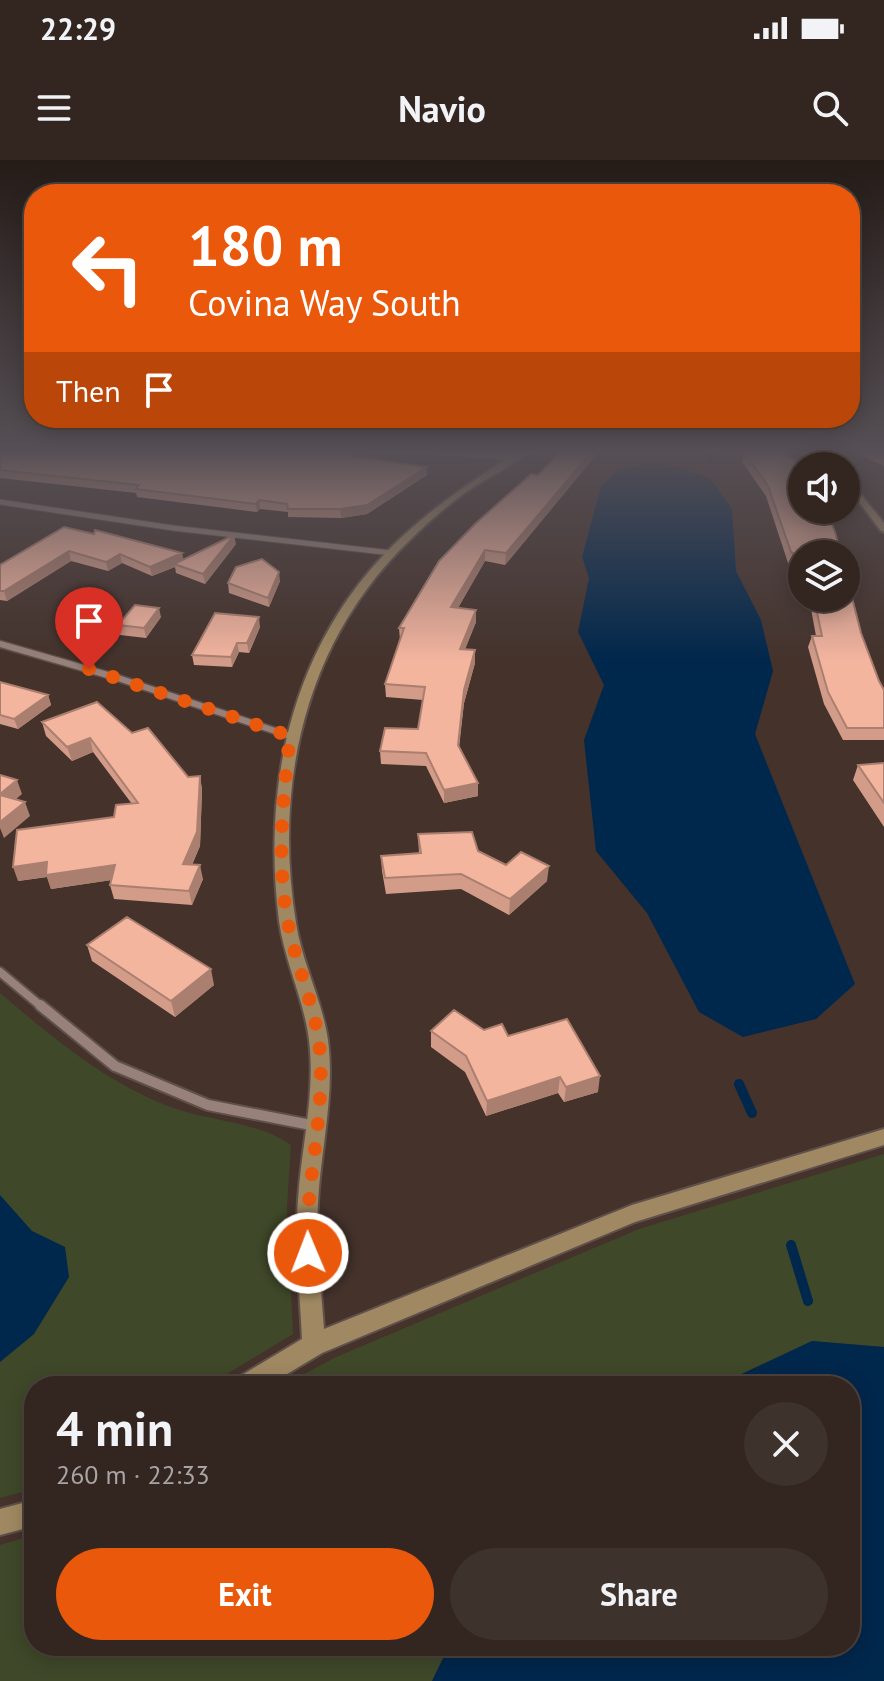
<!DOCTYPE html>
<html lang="en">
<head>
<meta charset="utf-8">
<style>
  :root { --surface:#332620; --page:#3e322d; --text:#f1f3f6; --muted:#a9a5a5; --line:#4e433e; --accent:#ea580c }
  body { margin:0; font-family:"PT Sans",sans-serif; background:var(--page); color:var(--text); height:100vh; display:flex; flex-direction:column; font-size:30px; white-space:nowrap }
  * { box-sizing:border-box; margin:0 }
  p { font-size:26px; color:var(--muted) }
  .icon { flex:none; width:44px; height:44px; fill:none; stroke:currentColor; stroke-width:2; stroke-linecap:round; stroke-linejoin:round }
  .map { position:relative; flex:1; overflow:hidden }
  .panel { position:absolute; left:24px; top:1216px; width:836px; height:280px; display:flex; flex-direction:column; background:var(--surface); border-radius:32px; box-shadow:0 4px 20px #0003,0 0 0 2px var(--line) }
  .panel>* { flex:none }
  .banner { position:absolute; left:24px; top:24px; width:836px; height:244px; border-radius:32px; box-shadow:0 4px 20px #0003,0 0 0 2px var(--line); background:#ea580c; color:#fff; overflow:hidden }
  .tools { position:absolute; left:788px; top:292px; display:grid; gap:16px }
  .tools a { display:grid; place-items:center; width:72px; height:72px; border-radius:50%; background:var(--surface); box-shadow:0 4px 20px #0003,0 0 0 2px var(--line); font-size:40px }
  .pin { position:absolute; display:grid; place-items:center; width:68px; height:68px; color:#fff; margin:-82px -34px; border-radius:50% 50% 50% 0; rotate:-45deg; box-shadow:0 0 8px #0007 }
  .pin .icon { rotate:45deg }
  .me { position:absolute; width:88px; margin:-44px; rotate:359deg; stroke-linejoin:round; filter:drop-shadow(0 0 6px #0008) }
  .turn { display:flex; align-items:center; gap:28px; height:168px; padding:0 32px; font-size:36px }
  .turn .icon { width:104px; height:104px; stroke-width:2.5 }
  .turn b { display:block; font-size:56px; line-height:68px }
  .then { display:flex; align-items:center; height:76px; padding:0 32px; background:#0003; gap:16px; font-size:30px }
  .round { display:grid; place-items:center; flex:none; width:84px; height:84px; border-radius:42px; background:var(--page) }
  .overview { display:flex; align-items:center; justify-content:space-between; height:136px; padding:0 32px }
  h1 { font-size:48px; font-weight:600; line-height:60px }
  .primary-button { display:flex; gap:16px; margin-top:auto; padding:16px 32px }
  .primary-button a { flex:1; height:92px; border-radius:48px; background:var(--accent); color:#fff; font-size:32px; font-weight:600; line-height:92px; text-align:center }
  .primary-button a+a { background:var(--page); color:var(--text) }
  .status { display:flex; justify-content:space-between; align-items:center; height:56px; padding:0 40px; background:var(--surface); direction:ltr }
  .status svg { height:22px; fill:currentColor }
  header { display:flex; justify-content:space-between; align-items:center; height:104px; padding:0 32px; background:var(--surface); font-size:36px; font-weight:600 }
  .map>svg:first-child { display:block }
  .green { fill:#3f4829 }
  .water { fill:#00274c }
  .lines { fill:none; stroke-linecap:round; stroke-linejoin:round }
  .stream-far1 { stroke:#00274c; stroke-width:5 }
  .stream { stroke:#00274c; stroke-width:10 }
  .street-far3-casing { stroke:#60504b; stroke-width:7 }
  .street-far2-casing { stroke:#60504b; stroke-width:9 }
  .street-far1-casing { stroke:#60504b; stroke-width:12 }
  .street-casing { stroke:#60504b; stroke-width:14 }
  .secondary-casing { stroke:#60504b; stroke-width:4 }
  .street-far3 { stroke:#97817a; stroke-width:5 }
  .street-far2 { stroke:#97817a; stroke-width:6 }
  .street-far1 { stroke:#97817a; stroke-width:8 }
  .street { stroke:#97817a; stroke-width:10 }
  .secondary { fill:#a08962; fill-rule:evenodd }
  .wall { fill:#d29c89 }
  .shaded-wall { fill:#ab7f6f }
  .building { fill:#f4b59f; stroke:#ab7f6f; stroke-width:2 }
  .route { stroke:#ea580c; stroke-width:14; stroke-dasharray:0 25.2 }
</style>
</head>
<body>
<div class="status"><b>22:29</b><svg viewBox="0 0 49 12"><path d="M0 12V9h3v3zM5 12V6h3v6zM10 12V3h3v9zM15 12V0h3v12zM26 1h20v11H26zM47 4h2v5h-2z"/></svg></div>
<header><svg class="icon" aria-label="menu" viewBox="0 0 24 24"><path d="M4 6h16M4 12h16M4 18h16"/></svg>Navio<svg class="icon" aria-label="search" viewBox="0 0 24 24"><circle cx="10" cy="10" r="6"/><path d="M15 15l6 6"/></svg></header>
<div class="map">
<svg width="884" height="1521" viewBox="0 0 884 1521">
  <rect width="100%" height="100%" fill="#44322b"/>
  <path class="green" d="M 0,833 C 52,877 104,921 168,946 C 209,962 255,960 291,985 L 287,1047 L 293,1174 L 207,1226 L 34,1226 L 34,1329 L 0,1338 Z
    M 884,994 L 884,1187 L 812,1181 L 716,1226 L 282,1226 L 336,1197 L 639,1069 Z
    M 34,1375 L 34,1486 L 449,1486 L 432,1521 L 0,1521 L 0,1385 Z"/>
  <path class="water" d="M 655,303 L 682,308 L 711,319 L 732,349 L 736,411 L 761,460 L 773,511 L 755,574 L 855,824 L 816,859 L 743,877 L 699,852 L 647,753 L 596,691 L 584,580 L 604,525 L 578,472 L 589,418 L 582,397 L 601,326 L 619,309 Z
    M 0,1035 L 32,1071 L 65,1087 L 69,1117 L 34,1174 L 0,1202 Z
    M 812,1181 L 884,1187 L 884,1521 L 432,1521 L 449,1486 L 850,1486 L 850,1226 L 716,1226 Z"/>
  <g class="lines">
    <path class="stream-far1" d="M 709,302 L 714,289"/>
    <path class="stream" d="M 739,924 L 752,953
      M 791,1085 L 808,1141"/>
    <defs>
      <path id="street-far3" d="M 371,289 L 514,297
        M 0,342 L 173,368 L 392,393"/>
      <path id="street-far2" d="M 0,484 L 118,518 L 290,576"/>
      <path id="street-far1" d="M 0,812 L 42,847"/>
      <path id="street" d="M 40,845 L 115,906 L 208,945 L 316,966"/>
      <path id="secondary" d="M 522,289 L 532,289 C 513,306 488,317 466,332 C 447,346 428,362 411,379 C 306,479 273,622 296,763 C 302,803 322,839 328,880 C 335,934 321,989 318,1042 C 316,1085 321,1127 324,1169 L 632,1045 L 884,969 L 884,985 L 635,1062 L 322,1193 L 267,1226 L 233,1226 L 237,1218 L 302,1179 C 300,1133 294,1087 298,1040 C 301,990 314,940 310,890 C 307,845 285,805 279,761 C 261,617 295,474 405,374 C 441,341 481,315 522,289 Z
        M 797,289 L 807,289 L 835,306 L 825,306 Z
        M 846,316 L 884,363 L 884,372 L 881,371 L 846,325 Z
        M 34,1340 L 34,1366 L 0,1375 L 0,1349 Z"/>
    </defs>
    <use href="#street-far3" class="street-far3-casing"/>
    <use href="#street-far2" class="street-far2-casing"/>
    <use href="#street-far1" class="street-far1-casing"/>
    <use href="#street" class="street-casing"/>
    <use href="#secondary" class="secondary-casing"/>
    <use href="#street-far3" class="street-far3"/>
    <use href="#street-far2" class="street-far2"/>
    <use href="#street-far1" class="street-far1"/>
    <use href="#street" class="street"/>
    <use href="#secondary" class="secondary"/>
  </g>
  <path class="wall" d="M 0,289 L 316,294 L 317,289 L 353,289 L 352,297 L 427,315 L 367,354 L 341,358 L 288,357 L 288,352 L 260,349 L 257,352 L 137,337 L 136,333 L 0,318 Z
    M 563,289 L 601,289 L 505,405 L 485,401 L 458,448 L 476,462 L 465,489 L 475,503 L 464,543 L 459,588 L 478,636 L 444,643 L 426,606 L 381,604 L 380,591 L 418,569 L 423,540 L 386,537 L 385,524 L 400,480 L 399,468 Z
    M 848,289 L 884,289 L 884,306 Z
    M 744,292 L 841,394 L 802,394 L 802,410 L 788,403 L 766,336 L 742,302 Z
    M 64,367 L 182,393 L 183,400 L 236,384 L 205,424 L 176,413 L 175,407 L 152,416 L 122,403 L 108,411 L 71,401 L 7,441 L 0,440 L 0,405 Z
    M 280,421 L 269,447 L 229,433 L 228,423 Z
    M 809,438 L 846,438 L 861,473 L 879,521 L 884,530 L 884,580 L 843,580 L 824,544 L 808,487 L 812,476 L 816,476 Z
    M 161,457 L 146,478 L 120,475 L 118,465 Z
    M 260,467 L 249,493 L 239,492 L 232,507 L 194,505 L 192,495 Z
    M 0,522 L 48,535 L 51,545 L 18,569 L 0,564 Z
    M 42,562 L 132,573 L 188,617 L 200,616 L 202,630 L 200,686 L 192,705 L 203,719 L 192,745 L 114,739 L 110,725 L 111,720 L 51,729 L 47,717 L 18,721 L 114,657 L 132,644 L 93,592 L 72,601 L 46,576 Z
    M 884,603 L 884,667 L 853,620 L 858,605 Z
    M 418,674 L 478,691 L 506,705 L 547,721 L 509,755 L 461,729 L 386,734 L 382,711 L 381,696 L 419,693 Z
    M 87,785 L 214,825 L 175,857 L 92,801 Z
    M 484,870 L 508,876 L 598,932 L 564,942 L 558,933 L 486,956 L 465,912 L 431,887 L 431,871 Z"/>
  <path class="shaded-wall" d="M 594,289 L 601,289 L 505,405 L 506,393 Z
    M 427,307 L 427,315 L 367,354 L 341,358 L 340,349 Z
    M 259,340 L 260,349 L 257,352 L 256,344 Z
    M 234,375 L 236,384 L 205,424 L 203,414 Z
    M 485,390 L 485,401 L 451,460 L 451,447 Z
    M 69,391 L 71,401 L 7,441 L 4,431 Z
    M 182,393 L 184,403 L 174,404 L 175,407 L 152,416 L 150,407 Z
    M 120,394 L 122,403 L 108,411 L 106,402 Z
    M 279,412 L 280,421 L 269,447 L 268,438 Z
    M 159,448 L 161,457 L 146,478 L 144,468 Z
    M 476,450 L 476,462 L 460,502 L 460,489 Z
    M 259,457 L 260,467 L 249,493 L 247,483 Z
    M 237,483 L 239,492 L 232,507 L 231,497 Z
    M 475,490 L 475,503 L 464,543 L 457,599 L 458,585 L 464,530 Z
    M 48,535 L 51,545 L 18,569 L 14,559 Z
    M 90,578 L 93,592 L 72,601 L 67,587 Z
    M 200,616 L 202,630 L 200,686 L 186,718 L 183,704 Z
    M 17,620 L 22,634 L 5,649 L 0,634 Z
    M 478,623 L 478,636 L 444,643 L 444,630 Z
    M 25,642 L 30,656 L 4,678 L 0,668 L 0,662 Z
    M 47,702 L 115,705 L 119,719 L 51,729 L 47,717 L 18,721 L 13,707 Z
    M 200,705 L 203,719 L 192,745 L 189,731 Z
    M 549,706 L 547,721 L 509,755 L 510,739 Z
    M 211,809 L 214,825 L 175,857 L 171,841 Z
    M 600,916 L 598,932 L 564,942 L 566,927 Z
    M 560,917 L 558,933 L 486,956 L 487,941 Z"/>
  <path class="building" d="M 0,289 L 267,289 L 316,294 L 317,289 L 352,289 L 350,296 L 427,307 L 367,345 L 340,349 L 288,349 L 287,344 L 259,340 L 256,344 L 136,329 L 139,325 L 0,310 Z
    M 563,289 L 594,289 L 506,393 L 485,390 L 451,447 L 476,450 L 460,489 L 475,490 L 464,530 L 458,585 L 478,623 L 444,630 L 426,593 L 380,591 L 385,568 L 418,569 L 425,527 L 385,524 L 404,468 L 399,468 L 439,401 L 475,364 L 531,314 L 538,315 Z
    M 762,289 L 774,289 L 793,299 L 802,311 L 802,350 L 826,350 L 835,372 L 841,394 L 802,394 L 802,398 L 791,392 L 768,326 L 744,292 Z
    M 868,289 L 884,289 L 884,297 Z
    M 64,367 L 94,374 L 95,370 L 182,393 L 150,407 L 120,394 L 106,402 L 69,391 L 4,431 L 0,431 L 0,405 Z
    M 234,375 L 203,414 L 174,404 Z
    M 262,399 L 279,412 L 268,438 L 228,423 L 236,407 Z
    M 846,414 L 861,473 L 879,521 L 884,530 L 884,568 L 847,568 L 828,532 L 812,476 L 822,476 L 814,438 L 846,438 Z
    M 135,445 L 159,448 L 144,468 L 118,465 Z
    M 215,453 L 259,457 L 247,483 L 237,483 L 231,497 L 192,495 Z
    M 0,522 L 48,535 L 14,559 L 0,555 Z
    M 97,542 L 132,573 L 148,568 L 188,617 L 200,616 L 197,672 L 183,704 L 200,705 L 189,731 L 110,725 L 115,705 L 46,715 L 47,702 L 13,707 L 17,670 L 114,657 L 116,645 L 138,643 L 90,578 L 67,587 L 42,562 Z
    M 884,603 L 884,643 L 858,605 Z
    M 0,615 L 17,620 L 0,634 Z
    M 0,635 L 25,642 L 0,662 Z
    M 472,672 L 478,691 L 506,705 L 521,692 L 549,706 L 510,739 L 461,714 L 385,718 L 381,696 L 421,693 L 418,674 Z
    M 127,757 L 211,809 L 171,841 L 87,785 Z
    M 454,850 L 484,870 L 502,864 L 508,876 L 567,859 L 600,916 L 566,927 L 560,917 L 487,941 L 466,896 L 431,871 Z"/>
  <linearGradient id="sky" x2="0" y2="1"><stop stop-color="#251c18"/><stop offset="0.58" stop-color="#564f55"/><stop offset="1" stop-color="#564f55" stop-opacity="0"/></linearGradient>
  <rect width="884" height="502" fill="url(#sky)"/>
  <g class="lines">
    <path class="route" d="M 89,509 L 290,576 C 283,638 276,701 288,763 C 296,806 317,850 320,893 C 325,960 304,1027 308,1093"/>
  </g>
</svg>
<div class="tools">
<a><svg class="icon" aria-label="sound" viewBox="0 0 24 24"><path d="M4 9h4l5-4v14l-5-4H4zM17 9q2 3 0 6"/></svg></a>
<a><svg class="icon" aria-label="layers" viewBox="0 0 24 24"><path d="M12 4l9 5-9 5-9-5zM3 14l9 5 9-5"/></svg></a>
</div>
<div class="pin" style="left:89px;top:509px;background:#d93025"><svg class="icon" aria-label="arrive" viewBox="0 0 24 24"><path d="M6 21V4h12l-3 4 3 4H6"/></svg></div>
<svg class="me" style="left:308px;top:1093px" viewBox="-20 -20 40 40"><circle r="17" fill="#ea580c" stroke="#fff" stroke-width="3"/><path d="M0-11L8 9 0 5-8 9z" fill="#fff"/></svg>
<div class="banner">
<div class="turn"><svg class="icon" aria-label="left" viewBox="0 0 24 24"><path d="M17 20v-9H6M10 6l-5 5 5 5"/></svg><div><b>180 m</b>Covina Way South</div></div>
<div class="then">Then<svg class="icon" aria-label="arrive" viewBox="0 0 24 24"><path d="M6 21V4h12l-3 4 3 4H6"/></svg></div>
</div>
<section class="panel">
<div class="overview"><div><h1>4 min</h1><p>260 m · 22:33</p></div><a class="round"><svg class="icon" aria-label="close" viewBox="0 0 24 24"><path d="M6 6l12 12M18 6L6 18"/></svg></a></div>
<div class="primary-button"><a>Exit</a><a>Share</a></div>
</section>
</div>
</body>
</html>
